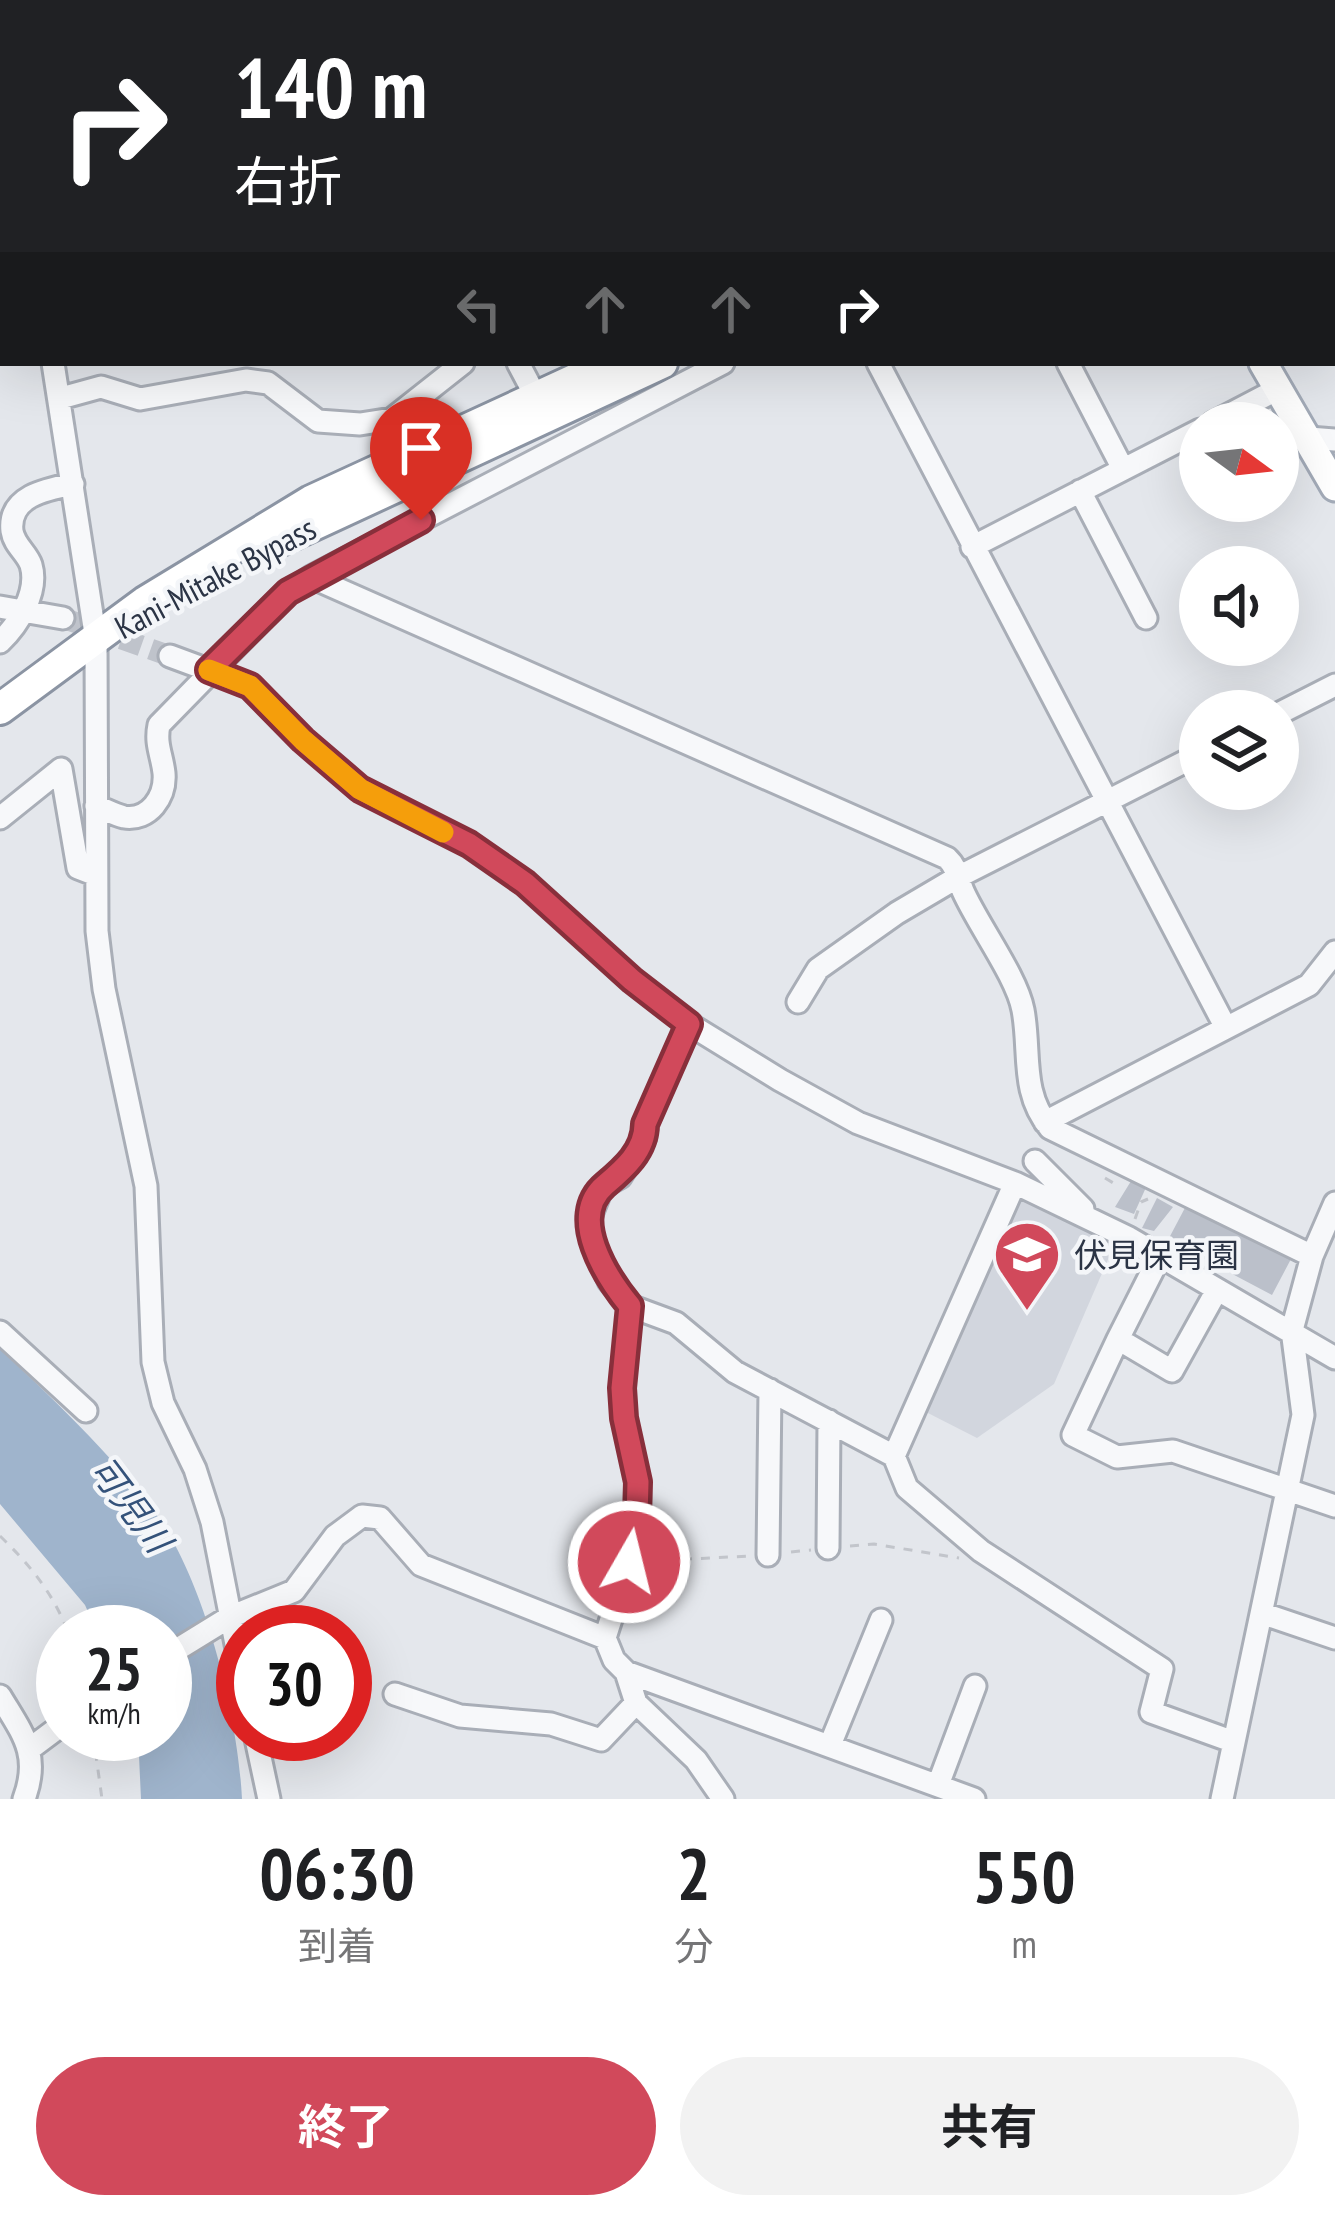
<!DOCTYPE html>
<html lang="ja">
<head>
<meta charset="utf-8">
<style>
  :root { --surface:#fff; --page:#f2f2f2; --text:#202124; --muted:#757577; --accent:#d1495b }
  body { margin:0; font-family:"PT Sans Narrow","Noto Sans JP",sans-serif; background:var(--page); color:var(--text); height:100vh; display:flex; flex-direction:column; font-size:45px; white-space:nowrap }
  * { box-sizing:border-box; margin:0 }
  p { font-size:39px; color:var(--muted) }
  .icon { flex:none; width:66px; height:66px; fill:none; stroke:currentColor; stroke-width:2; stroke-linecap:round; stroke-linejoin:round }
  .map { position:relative; height:1799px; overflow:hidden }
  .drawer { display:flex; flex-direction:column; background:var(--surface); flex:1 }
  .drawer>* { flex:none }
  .guide { position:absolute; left:0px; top:0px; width:1335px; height:366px; box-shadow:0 12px 48px #0002; background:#202124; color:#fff; overflow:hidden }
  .needle { width:78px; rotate:105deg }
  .buttons { position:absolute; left:1179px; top:402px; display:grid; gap:24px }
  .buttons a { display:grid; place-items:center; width:120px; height:120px; border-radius:50%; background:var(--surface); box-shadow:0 12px 48px #0002; font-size:60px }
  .speed { position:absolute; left:36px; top:1605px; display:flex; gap:24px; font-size:60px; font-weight:700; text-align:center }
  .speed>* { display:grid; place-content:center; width:156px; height:156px; border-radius:50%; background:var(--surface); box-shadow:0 12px 48px #0002; line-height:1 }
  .speed small { font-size:30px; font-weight:400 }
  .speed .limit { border:18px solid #d22; background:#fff; color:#111 }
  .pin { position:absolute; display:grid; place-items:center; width:102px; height:102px; color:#fff; margin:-123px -51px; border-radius:50% 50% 50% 0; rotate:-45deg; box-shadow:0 0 12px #0007 }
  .pin .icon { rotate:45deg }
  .me { position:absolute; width:132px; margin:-66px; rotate:8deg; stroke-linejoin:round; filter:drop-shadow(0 0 9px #0008) }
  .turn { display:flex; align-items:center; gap:42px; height:252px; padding:0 36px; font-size:54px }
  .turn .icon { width:156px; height:156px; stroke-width:2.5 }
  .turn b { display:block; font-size:84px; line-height:102px }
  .lanes { display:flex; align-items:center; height:114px; padding:0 36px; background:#0003; justify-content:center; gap:60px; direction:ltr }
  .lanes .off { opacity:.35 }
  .eta { display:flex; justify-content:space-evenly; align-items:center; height:204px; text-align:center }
  .eta b { font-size:72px; font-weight:700; line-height:84px }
  .cta { display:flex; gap:24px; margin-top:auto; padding:24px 36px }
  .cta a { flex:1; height:138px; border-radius:72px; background:var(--accent); color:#fff; font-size:48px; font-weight:700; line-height:138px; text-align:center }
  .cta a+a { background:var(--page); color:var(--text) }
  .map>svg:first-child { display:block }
  .built { fill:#d2d6de }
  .water { fill:#9fb4cc }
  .building { fill:#bbc0ca }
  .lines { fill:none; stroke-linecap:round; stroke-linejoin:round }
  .minor-tunnel { stroke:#bfc3cb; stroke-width:21; stroke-dasharray:21 10; stroke-linecap:butt }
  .minor-casing { stroke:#a9aeb7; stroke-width:27 }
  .major-casing { stroke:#a3abb8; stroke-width:33 }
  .highway-casing { stroke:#8b94a3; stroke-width:36 }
  .path { stroke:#c2c5cb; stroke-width:3; stroke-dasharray:9 9; stroke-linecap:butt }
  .minor { stroke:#f7f8fa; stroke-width:21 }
  .major { stroke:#fff; stroke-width:27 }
  .highway { stroke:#fff; stroke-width:30 }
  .route-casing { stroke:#882f3b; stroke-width:30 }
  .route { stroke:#d1495b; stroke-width:21 }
  .slow { stroke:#f59e0b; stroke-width:21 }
  .labels { text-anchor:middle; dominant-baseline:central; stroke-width:9; stroke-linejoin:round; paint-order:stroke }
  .street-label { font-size:33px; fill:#2b3445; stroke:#f4f6f9 }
  .poi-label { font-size:33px; fill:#2b3445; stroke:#f4f6f9; text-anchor:start }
  .water-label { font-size:36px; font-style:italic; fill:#34527a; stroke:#f4f6f9 }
</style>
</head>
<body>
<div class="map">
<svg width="1335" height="1799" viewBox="0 0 1335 1799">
  <rect width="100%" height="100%" fill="#e4e7ec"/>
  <path class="built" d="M 1021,1198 L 1116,1241 L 1054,1384 L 977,1438 L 924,1411 Z"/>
  <path class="water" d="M 0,1349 C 53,1399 109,1452 153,1510 C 204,1577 238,1715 242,1799 L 141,1799 L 138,1734 L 165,1734 L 165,1632 L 97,1632 L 85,1605 L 0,1504 Z"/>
  <path class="building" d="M 1136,1173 L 1148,1183 L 1134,1214 L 1115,1207 Z
    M 1157,1198 L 1173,1207 L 1154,1231 L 1142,1228 Z
    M 1187,1204 L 1291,1259 L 1272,1295 L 1168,1240 Z"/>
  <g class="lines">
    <path class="minor-tunnel" d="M 63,618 L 170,656"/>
    <defs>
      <path id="minor" d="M 397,0 L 397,3
        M 850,0 L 852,3
        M 944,0 L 945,3
        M 173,3 L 173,0
        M 511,3 L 517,0
        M 714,3 L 714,0
        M 1291,3 L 1294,0
        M 0,126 L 3,140
        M 1332,260 L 1335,261
        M 53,363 L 96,640 L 97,931 L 104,989 L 146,1186 L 153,1362 L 163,1403 L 195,1469 L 212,1522 L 243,1680
        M 518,363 L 536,397
        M 878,363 L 1226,1028
        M 1068,363 L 1123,469
        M 61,398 L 101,387 L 140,399 L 246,380 L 268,383 L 318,421 L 360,424 L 392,419 L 463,363
        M 1213,423 L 1280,388
        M 1309,438 L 1335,440
        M 1080,491 L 1146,618
        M 972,547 L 1200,430
        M 311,577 L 947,858 C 957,867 958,879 963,891 C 978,925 1017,977 1023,1010 C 1031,1052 1020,1092 1050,1128 L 1312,1256
        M 0,607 L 63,618
        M 0,642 C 18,625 39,592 31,565 C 27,553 14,545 12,531 C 8,496 47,489 73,484
        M 170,656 L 251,686 L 303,740 L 360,789 L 469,844 L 525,883 L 632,980 L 689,1024 L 780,1080 L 858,1123 L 1015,1183 L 1129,1238 L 1335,1358
        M 1278,714 L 1335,685
        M 96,806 C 104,809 115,815 124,817 C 149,821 166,797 164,773 C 162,755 155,744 159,725 L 288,593 L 311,577 L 723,363
        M 0,818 L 61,769 L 78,868 L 96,875
        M 798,1002 L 818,969 L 897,913 L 958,877 L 1200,754
        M 689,1024 L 645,1123 L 645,1137 L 620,1177 L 602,1187 L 590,1217 L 589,1231 L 609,1281 L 630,1306 L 676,1323 L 735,1372 L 894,1456 L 907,1488 L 981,1551 L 1162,1669 L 1151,1712 L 1234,1742
        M 1045,1122 L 1309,985 L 1335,952
        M 1035,1161 L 1083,1209
        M 1160,1256 L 1118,1339 L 1172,1371 L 1217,1290
        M 0,1332 L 86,1411
        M 1118,1339 L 1073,1435 L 1117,1457 L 1173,1451 L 1335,1506
        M 894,1456 L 1015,1183
        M 828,1548 L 829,1421
        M 768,1555 L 770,1390
        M 1264,1614 L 1335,1638
        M 605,1638 C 620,1589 643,1535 638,1483 C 636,1461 627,1440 624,1418 C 619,1381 627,1342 630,1306
        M 165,1657 L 230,1617 L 294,1591 L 335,1536 L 362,1516 L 380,1518 L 421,1565 L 605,1638 L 614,1660 L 626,1672 L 636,1703 L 696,1760 L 723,1799
        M 626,1672 L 974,1799
        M 395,1694 L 460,1716 L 551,1724 L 601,1740 L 636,1703
        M 0,1696 C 22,1733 41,1754 24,1799
        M 255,1734 L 269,1799
        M 830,1745 L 881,1620
        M 31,1748 L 63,1724
        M 938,1785 L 975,1686
        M 1222,1799 L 1303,1415 L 1292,1330 L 1312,1256 L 1335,1203"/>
      <path id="major" d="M 1068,0 L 1069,3
        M 1263,363 L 1335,487"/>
      <path id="highway" d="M 1190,3 L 1193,0
        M 1241,3 L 1245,0
        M 281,540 L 662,363
        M 0,709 L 145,602 L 311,501 L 611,363"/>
    </defs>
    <use href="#minor" class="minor-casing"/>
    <use href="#major" class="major-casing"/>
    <use href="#highway" class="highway-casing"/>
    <path class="path" d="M 0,226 L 3,230
      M 1105,1178 L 1120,1187
      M 1135,1219 L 1141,1202 L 1148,1199
      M 0,1536 C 30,1565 53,1593 68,1632
      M 850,1546 L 874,1544 L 959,1558
      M 791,1552 L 811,1550
      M 647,1561 L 751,1556
      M 93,1734 L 102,1799"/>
    <use href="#minor" class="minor"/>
    <use href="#major" class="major"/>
    <use href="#highway" class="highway"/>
  </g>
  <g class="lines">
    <defs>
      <path id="route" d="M 421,520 L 288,592 L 209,670 L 250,686 L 303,740 L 360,789 L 469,844 L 525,883 L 632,980 L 689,1024 L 645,1124 C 645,1151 624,1169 605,1185 C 567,1217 607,1278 630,1306 L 622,1388 L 624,1418 L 638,1482 L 637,1517 L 629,1562"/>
    </defs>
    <use href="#route" class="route-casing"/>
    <use href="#route" class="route"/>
    <path class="slow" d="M 209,670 L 250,686 L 303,740 L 360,789 L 443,832"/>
  </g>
  <defs>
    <symbol id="school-pin" viewBox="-11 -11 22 30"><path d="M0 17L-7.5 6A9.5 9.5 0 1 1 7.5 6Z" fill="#d1495b" stroke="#f4f6f9"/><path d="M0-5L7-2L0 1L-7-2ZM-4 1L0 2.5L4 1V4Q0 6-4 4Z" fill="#fff"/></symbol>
  </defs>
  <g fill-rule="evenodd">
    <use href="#school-pin" x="989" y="1216" width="76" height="104"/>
  </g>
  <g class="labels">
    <g class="street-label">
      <text transform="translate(215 577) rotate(-28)">Kani-Mitake Bypass</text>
    </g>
    <g class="poi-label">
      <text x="1074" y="1254">伏見保育園</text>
    </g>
    <g class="water-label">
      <text transform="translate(131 1504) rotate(53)">可児川</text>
    </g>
  </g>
</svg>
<div class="buttons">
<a><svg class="needle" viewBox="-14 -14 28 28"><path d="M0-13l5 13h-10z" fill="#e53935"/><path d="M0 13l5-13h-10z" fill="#757577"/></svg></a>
<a><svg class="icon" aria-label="sound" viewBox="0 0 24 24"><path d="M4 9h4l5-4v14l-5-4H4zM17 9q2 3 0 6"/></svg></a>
<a><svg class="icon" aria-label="layers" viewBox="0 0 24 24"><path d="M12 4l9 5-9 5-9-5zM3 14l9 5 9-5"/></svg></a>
</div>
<div class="speed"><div>25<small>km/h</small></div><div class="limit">30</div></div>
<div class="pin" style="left:421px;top:520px;background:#d93025"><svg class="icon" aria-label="arrive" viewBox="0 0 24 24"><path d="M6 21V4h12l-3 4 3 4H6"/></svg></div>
<svg class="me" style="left:629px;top:1562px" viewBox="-20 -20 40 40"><circle r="17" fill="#d1495b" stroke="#fff" stroke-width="3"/><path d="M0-11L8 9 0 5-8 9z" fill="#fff"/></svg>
<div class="guide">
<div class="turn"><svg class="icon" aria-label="right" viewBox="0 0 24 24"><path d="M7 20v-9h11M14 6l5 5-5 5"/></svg><div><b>140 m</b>右折</div></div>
<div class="lanes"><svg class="icon off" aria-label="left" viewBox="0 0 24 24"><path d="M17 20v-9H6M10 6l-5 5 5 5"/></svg><svg class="icon off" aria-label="ahead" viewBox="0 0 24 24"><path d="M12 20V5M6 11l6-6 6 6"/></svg><svg class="icon off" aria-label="ahead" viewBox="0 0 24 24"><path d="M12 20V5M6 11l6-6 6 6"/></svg><svg class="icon" aria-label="right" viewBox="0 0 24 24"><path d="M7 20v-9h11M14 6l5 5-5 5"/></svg></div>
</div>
</div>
<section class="drawer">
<div class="eta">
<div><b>06:30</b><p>到着</p></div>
<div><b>2</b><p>分</p></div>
<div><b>550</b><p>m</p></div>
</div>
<div class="cta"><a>終了</a><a>共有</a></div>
</section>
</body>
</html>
